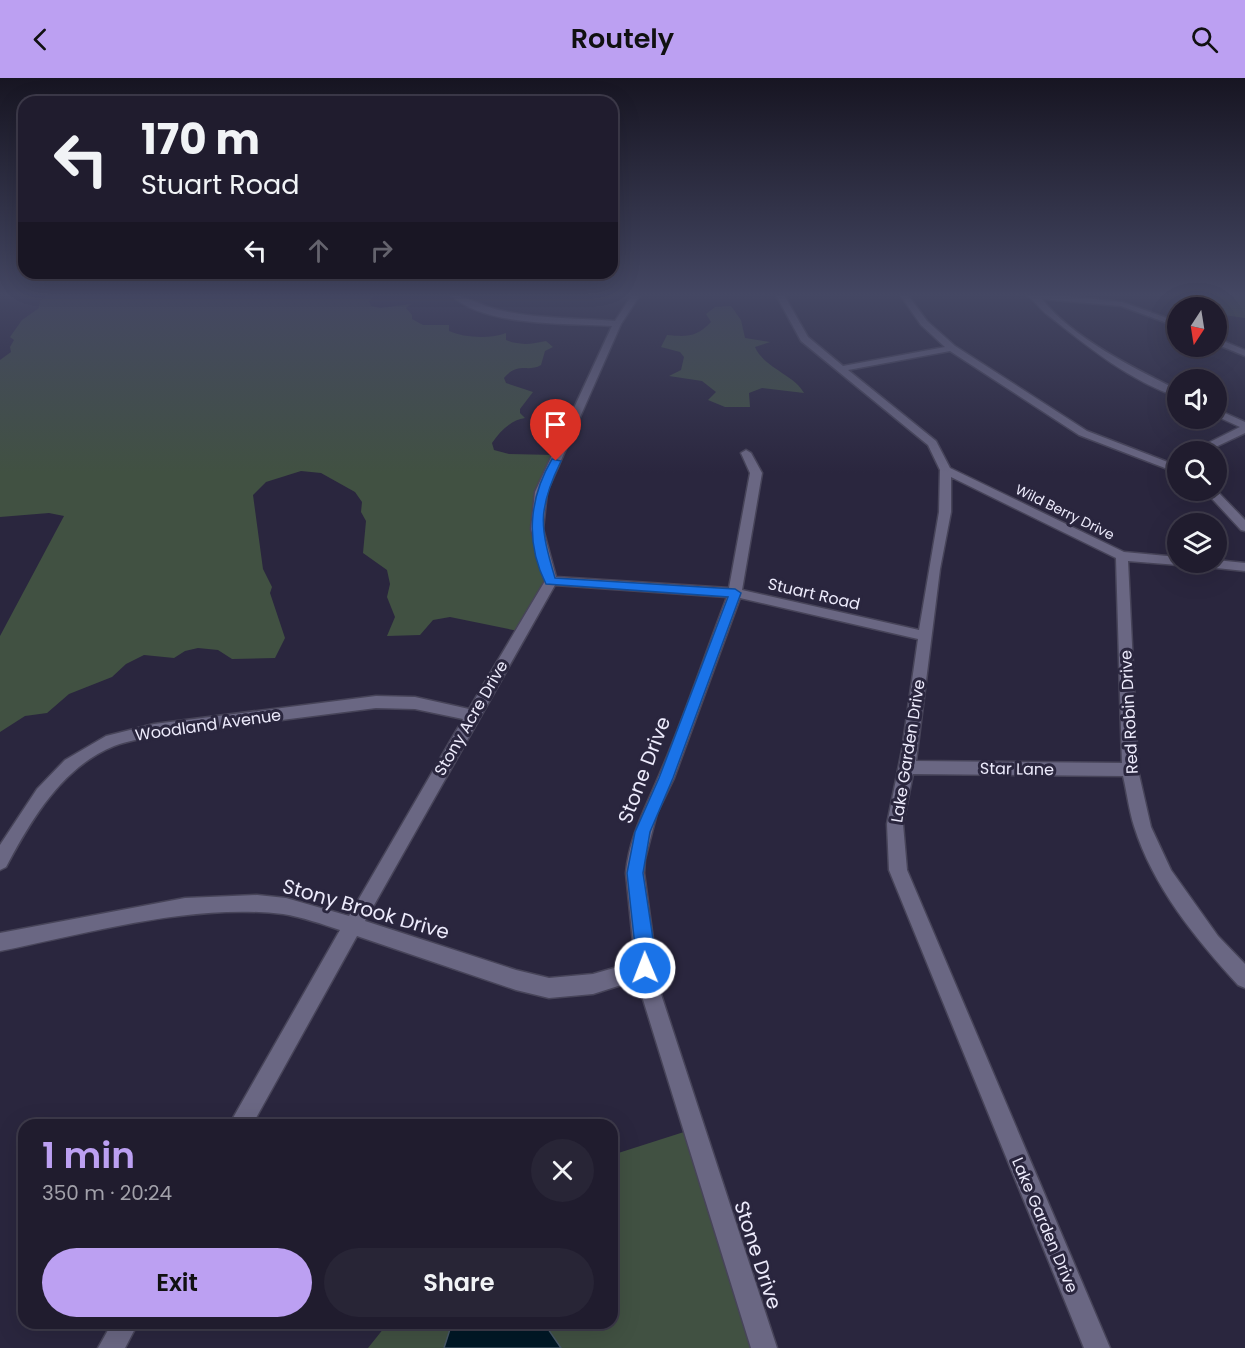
<!DOCTYPE html>
<html lang="en">
<head>
<meta charset="utf-8">
<style>
  :root { --surface:#201c2e; --page:#282536; --text:#f1f3f6; --muted:#a2a1aa; --line:#3d3a4a; --accent:#bca0f2 }
  body { margin:0; font-family:Poppins,sans-serif; background:var(--page); color:var(--text); height:100vh; display:flex; flex-direction:column; font-size:22px; white-space:nowrap }
  * { box-sizing:border-box; margin:0 }
  p { font-size:20px; color:var(--muted) }
  .icon { flex:none; width:33px; height:33px; fill:none; stroke:currentColor; stroke-width:2; stroke-linecap:round; stroke-linejoin:round }
  .map { position:relative; flex:1; overflow:hidden }
  .panel { position:absolute; left:18px; top:1041px; width:600px; height:210px; display:flex; flex-direction:column; background:var(--surface); border-radius:18px; box-shadow:0 6px 24px #0002,0 0 0 2px var(--line) }
  .panel>* { flex:none }
  .banner { position:absolute; left:18px; top:18px; width:600px; height:183px; border-radius:18px; box-shadow:0 6px 24px #0002,0 0 0 2px var(--line); background:#201c2e; color:var(--text); overflow:hidden }
  .needle { width:39px; rotate:192deg }
  .buttons { position:absolute; left:1167px; top:219px; display:grid; gap:12px }
  .buttons a { display:grid; place-items:center; width:60px; height:60px; border-radius:50%; background:var(--surface); box-shadow:0 6px 24px #0002,0 0 0 2px var(--line); font-size:30px }
  .pin { position:absolute; display:grid; place-items:center; width:51px; height:51px; color:#fff; margin:-62px -26px; border-radius:50% 50% 50% 0; rotate:-45deg; box-shadow:0 0 6px #0007 }
  .pin .icon { rotate:45deg }
  .me { position:absolute; width:66px; margin:-33px; rotate:359deg; stroke-linejoin:round; filter:drop-shadow(0 0 4px #0008) }
  .turn { display:flex; align-items:center; gap:21px; height:126px; padding:0 24px; font-size:27px }
  .turn .icon { width:78px; height:78px; stroke-width:2.5 }
  .turn b { display:block; font-size:42px; line-height:51px }
  .lanes { display:flex; align-items:center; height:57px; padding:0 24px; background:#0003; justify-content:center; gap:30px; direction:ltr }
  .lanes .off { opacity:.35 }
  .round { display:grid; place-items:center; flex:none; width:63px; height:63px; border-radius:32px; background:var(--page) }
  .head { display:flex; align-items:center; justify-content:space-between; height:102px; padding:0 24px }
  h1 { font-size:36px; font-weight:600; line-height:45px; color:var(--accent) }
  .cta { display:flex; gap:12px; margin-top:auto; padding:12px 24px }
  .cta a { flex:1; height:69px; border-radius:36px; background:var(--accent); color:#111; font-size:24px; font-weight:600; line-height:69px; text-align:center }
  .cta a+a { background:var(--page); color:var(--text) }
  header { display:flex; justify-content:space-between; align-items:center; height:78px; padding:0 24px; background:var(--accent); color:#111; font-size:27px; font-weight:600 }
  .map>svg:first-child { display:block }
  .green { fill:#415142 }
  .water { fill:#001826; stroke:#475766; stroke-width:1.5 }
  .lines { fill:none; stroke-linecap:round; stroke-linejoin:round }
  .street-casing { stroke:#474459; stroke-width:3 }
  .street { fill:#6a6783; fill-rule:evenodd }
  .route { fill:#1a73e8; stroke:#114b97; stroke-width:1.5 }
  .labels { text-anchor:middle; dominant-baseline:central; stroke-width:6; stroke-linejoin:round; paint-order:stroke }
  .far-street-label { font-size:14px; fill:#edebfc; stroke:#2a263e }
  .street-label { font-size:16px; fill:#edebfc; stroke:#2a263e }
  .near-street-label { font-size:20px; fill:#edebfc; stroke:#2a263e }
</style>
</head>
<body>
<header><svg class="icon" aria-label="back" viewBox="0 0 24 24"><path d="M15 5l-7 7 7 7"/></svg>Routely<svg class="icon" aria-label="search" viewBox="0 0 24 24"><circle cx="10" cy="10" r="6"/><path d="M15 15l6 6"/></svg></header>
<div class="map">
<svg width="1245" height="1270" viewBox="0 0 1245 1270">
  <rect width="100%" height="100%" fill="#2a263e"/>
  <path class="green" d="M 47,217 L 375,217 L 369,223 L 371,228 L 380,230 L 411,226 L 406,230 L 412,237 L 412,241 L 423,247 L 449,247 L 449,253 C 464,260 491,261 506,255 L 506,262 C 519,268 533,266 546,263 L 553,269 L 545,273 L 541,287 C 528,295 518,283 504,300 L 506,305 L 533,314 L 520,331 L 520,335 L 525,340 C 511,342 500,353 492,365 L 494,372 L 509,376 L 555,377 L 535,438 L 550,504 L 518,553 L 450,539 L 433,542 L 420,557 L 387,558 L 395,539 L 387,519 L 390,506 L 387,492 L 363,475 L 366,443 L 361,434 L 362,424 L 355,414 L 321,395 L 301,393 L 266,404 L 253,417 L 263,491 L 272,509 L 270,515 L 285,560 L 275,580 L 232,581 L 218,572 L 198,570 L 185,573 L 174,580 L 144,577 L 126,586 L 112,599 L 69,616 L 47,635 L 25,638 L 0,654 L 0,558 L 64,438 L 49,435 L 0,439 L 0,282 L 11,274 L 10,269 L 14,262 L 10,259 L 22,242 L 39,230 L 40,223 Z
    M 1193,217 L 1245,217 L 1245,240 L 1217,236 L 1216,230 L 1195,229 L 1197,220 Z
    M 731,228 L 741,242 L 745,260 L 770,264 L 755,269 C 764,290 795,297 804,315 L 762,310 L 749,315 L 750,329 L 725,329 L 708,322 L 716,314 L 702,303 L 669,298 L 681,292 L 684,279 L 680,274 L 661,269 L 667,257 C 687,259 697,259 711,244 L 706,236 L 715,229 Z
    M 687,1053 L 762,1270 L 368,1270 L 388,1245 L 612,1245 L 612,1077 Z"/>
  <path class="water" d="M 452,1245 L 538,1245 L 546,1248 L 561,1270 L 444,1270 Z"/>
  <g class="lines">
    <defs>
      <path id="street" d="M 451,217 C 463,217 487,230 503,233 C 540,241 578,240 615,243 L 632,217 L 640,217 L 621,246 L 547,414 L 543,451 L 556,499 L 729,510 L 750,395 L 741,375 L 746,372 L 751,375 L 762,395 L 742,512 L 919,552 L 939,434 L 940,392 L 928,367 L 801,263 L 776,217 L 784,217 L 808,259 L 843,288 L 945,269 L 921,247 L 900,217 L 908,217 L 927,243 L 955,268 L 1087,353 L 1178,388 L 1178,395 L 1079,357 L 950,273 L 848,292 L 936,363 L 950,390 L 1124,474 L 1178,479 L 1178,484 L 1183,484 L 1178,487 L 1128,483 L 1138,692 L 1151,749 L 1171,792 L 1218,858 L 1245,886 L 1245,910 L 1238,907 C 1196,861 1153,809 1134,748 C 1129,732 1127,715 1123,698 L 913,696 L 903,746 L 907,792 L 1110,1270 L 1084,1270 L 889,792 L 887,746 L 902,672 L 918,561 L 740,520 L 674,700 L 657,735 L 645,781 L 644,795 L 653,861 L 655,898 L 777,1270 L 751,1270 L 637,902 L 593,916 L 549,920 L 516,912 L 357,858 L 252,1047 L 229,1047 L 340,852 C 322,846 302,839 283,836 C 192,825 89,855 0,873 L 0,855 L 185,820 L 257,817 L 286,820 L 349,838 L 463,641 L 415,631 L 376,630 L 154,658 C 141,661 127,663 114,668 C 62,689 31,742 6,789 L 0,792 L 0,767 L 37,711 L 65,682 L 106,658 L 154,646 L 376,618 L 415,619 L 469,631 L 545,503 L 531,451 L 535,414 L 612,248 C 567,245 484,249 451,217 ZM 951,399 L 1116,480 L 1122,685 L 916,683 L 940,491 L 951,434 ZM 555,507 L 727,519 C 704,579 684,641 658,700 C 645,731 629,760 626,795 L 635,884 L 593,896 L 549,900 L 516,892 L 365,843 Z
        M 1026,217 L 1057,217 L 1122,224 L 1178,244 L 1178,249 L 1121,228 L 1042,221 C 1071,259 1135,291 1178,312 L 1178,319 C 1130,303 1088,269 1049,238 C 1039,231 1037,224 1026,217 Z
        M 1216,260 L 1245,272 L 1245,278 L 1216,266 Z
        M 1216,331 L 1245,344 L 1245,355 L 1205,374 L 1190,374 L 1240,349 L 1216,338 Z
        M 1204,412 L 1216,412 L 1245,442 L 1245,453 L 1241,452 Z
        M 1216,482 L 1245,485 L 1245,493 L 1197,488 L 1191,484 L 1216,484 Z
        M 112,1245 L 138,1245 L 125,1270 L 98,1270 Z"/>
    </defs>
    <use href="#street" class="street-casing"/>
    <use href="#street" class="street"/>
  </g>
  <linearGradient id="sky" x2="0" y2="1"><stop stop-color="#171522"/><stop offset="0.55" stop-color="#444763"/><stop offset="1" stop-color="#444763" stop-opacity="0"/></linearGradient>
  <rect width="1245" height="395" fill="url(#sky)"/>
  <path class="route" d="M 552,381 L 561,383 C 537,432 540,449 555,500 L 735,511 L 741,515 L 673,700 L 650,754 L 643,795 L 653,861 L 653,890 L 651,896 L 645,899 L 638,896 L 627,795 L 635,754 L 659,700 L 728,519 L 546,506 C 525,465 529,420 552,381 Z"/>
  <g class="labels">
    <g class="far-street-label">
      <text transform="translate(1065 434) rotate(26)">Wild Berry Drive</text>
    </g>
    <g class="street-label">
      <text transform="translate(814 516) rotate(13)">Stuart Road</text>
      <text transform="translate(1129 634) rotate(-93)">Red Robin Drive</text>
      <text transform="translate(471 640) rotate(-60)">Stony Acre Drive</text>
      <text transform="translate(208 647) rotate(-8)">Woodland Avenue</text>
      <text transform="translate(908 673) rotate(-81)">Lake Garden Drive</text>
      <text transform="translate(1017 691) rotate(1)">Star Lane</text>
      <text transform="translate(1045 1147) rotate(67)">Lake Garden Drive</text>
    </g>
    <g class="near-street-label">
      <text transform="translate(644 692) rotate(-69)">Stone Drive</text>
      <text transform="translate(366 831) rotate(16)">Stony Brook Drive</text>
      <text transform="translate(758 1177) rotate(72)">Stone Drive</text>
    </g>
  </g>
</svg>
<div class="buttons">
<a><svg class="needle" viewBox="-14 -14 28 28"><path d="M0-13l5 13h-10z" fill="#e53935"/><path d="M0 13l5-13h-10z" fill="#a2a1aa"/></svg></a>
<a><svg class="icon" aria-label="sound" viewBox="0 0 24 24"><path d="M4 9h4l5-4v14l-5-4H4zM17 9q2 3 0 6"/></svg></a>
<a><svg class="icon" aria-label="search" viewBox="0 0 24 24"><circle cx="10" cy="10" r="6"/><path d="M15 15l6 6"/></svg></a>
<a><svg class="icon" aria-label="layers" viewBox="0 0 24 24"><path d="M12 4l9 5-9 5-9-5zM3 14l9 5 9-5"/></svg></a>
</div>
<div class="pin" style="left:556px;top:383px;background:#d93025"><svg class="icon" aria-label="arrive" viewBox="0 0 24 24"><path d="M6 21V4h12l-3 4 3 4H6"/></svg></div>
<svg class="me" style="left:645px;top:890px" viewBox="-20 -20 40 40"><circle r="17" fill="#1a73e8" stroke="#fff" stroke-width="3"/><path d="M0-11L8 9 0 5-8 9z" fill="#fff"/></svg>
<div class="banner">
<div class="turn"><svg class="icon" aria-label="left" viewBox="0 0 24 24"><path d="M17 20v-9H6M10 6l-5 5 5 5"/></svg><div><b>170 m</b>Stuart Road</div></div>
<div class="lanes"><svg class="icon" aria-label="left" viewBox="0 0 24 24"><path d="M17 20v-9H6M10 6l-5 5 5 5"/></svg><svg class="icon off" aria-label="ahead" viewBox="0 0 24 24"><path d="M12 20V5M6 11l6-6 6 6"/></svg><svg class="icon off" aria-label="right" viewBox="0 0 24 24"><path d="M7 20v-9h11M14 6l5 5-5 5"/></svg></div>
</div>
<section class="panel">
<div class="head"><div><h1>1 min</h1><p>350 m · 20:24</p></div><a class="round"><svg class="icon" aria-label="close" viewBox="0 0 24 24"><path d="M6 6l12 12M18 6L6 18"/></svg></a></div>
<div class="cta"><a>Exit</a><a>Share</a></div>
</section>
</div>
</body>
</html>
